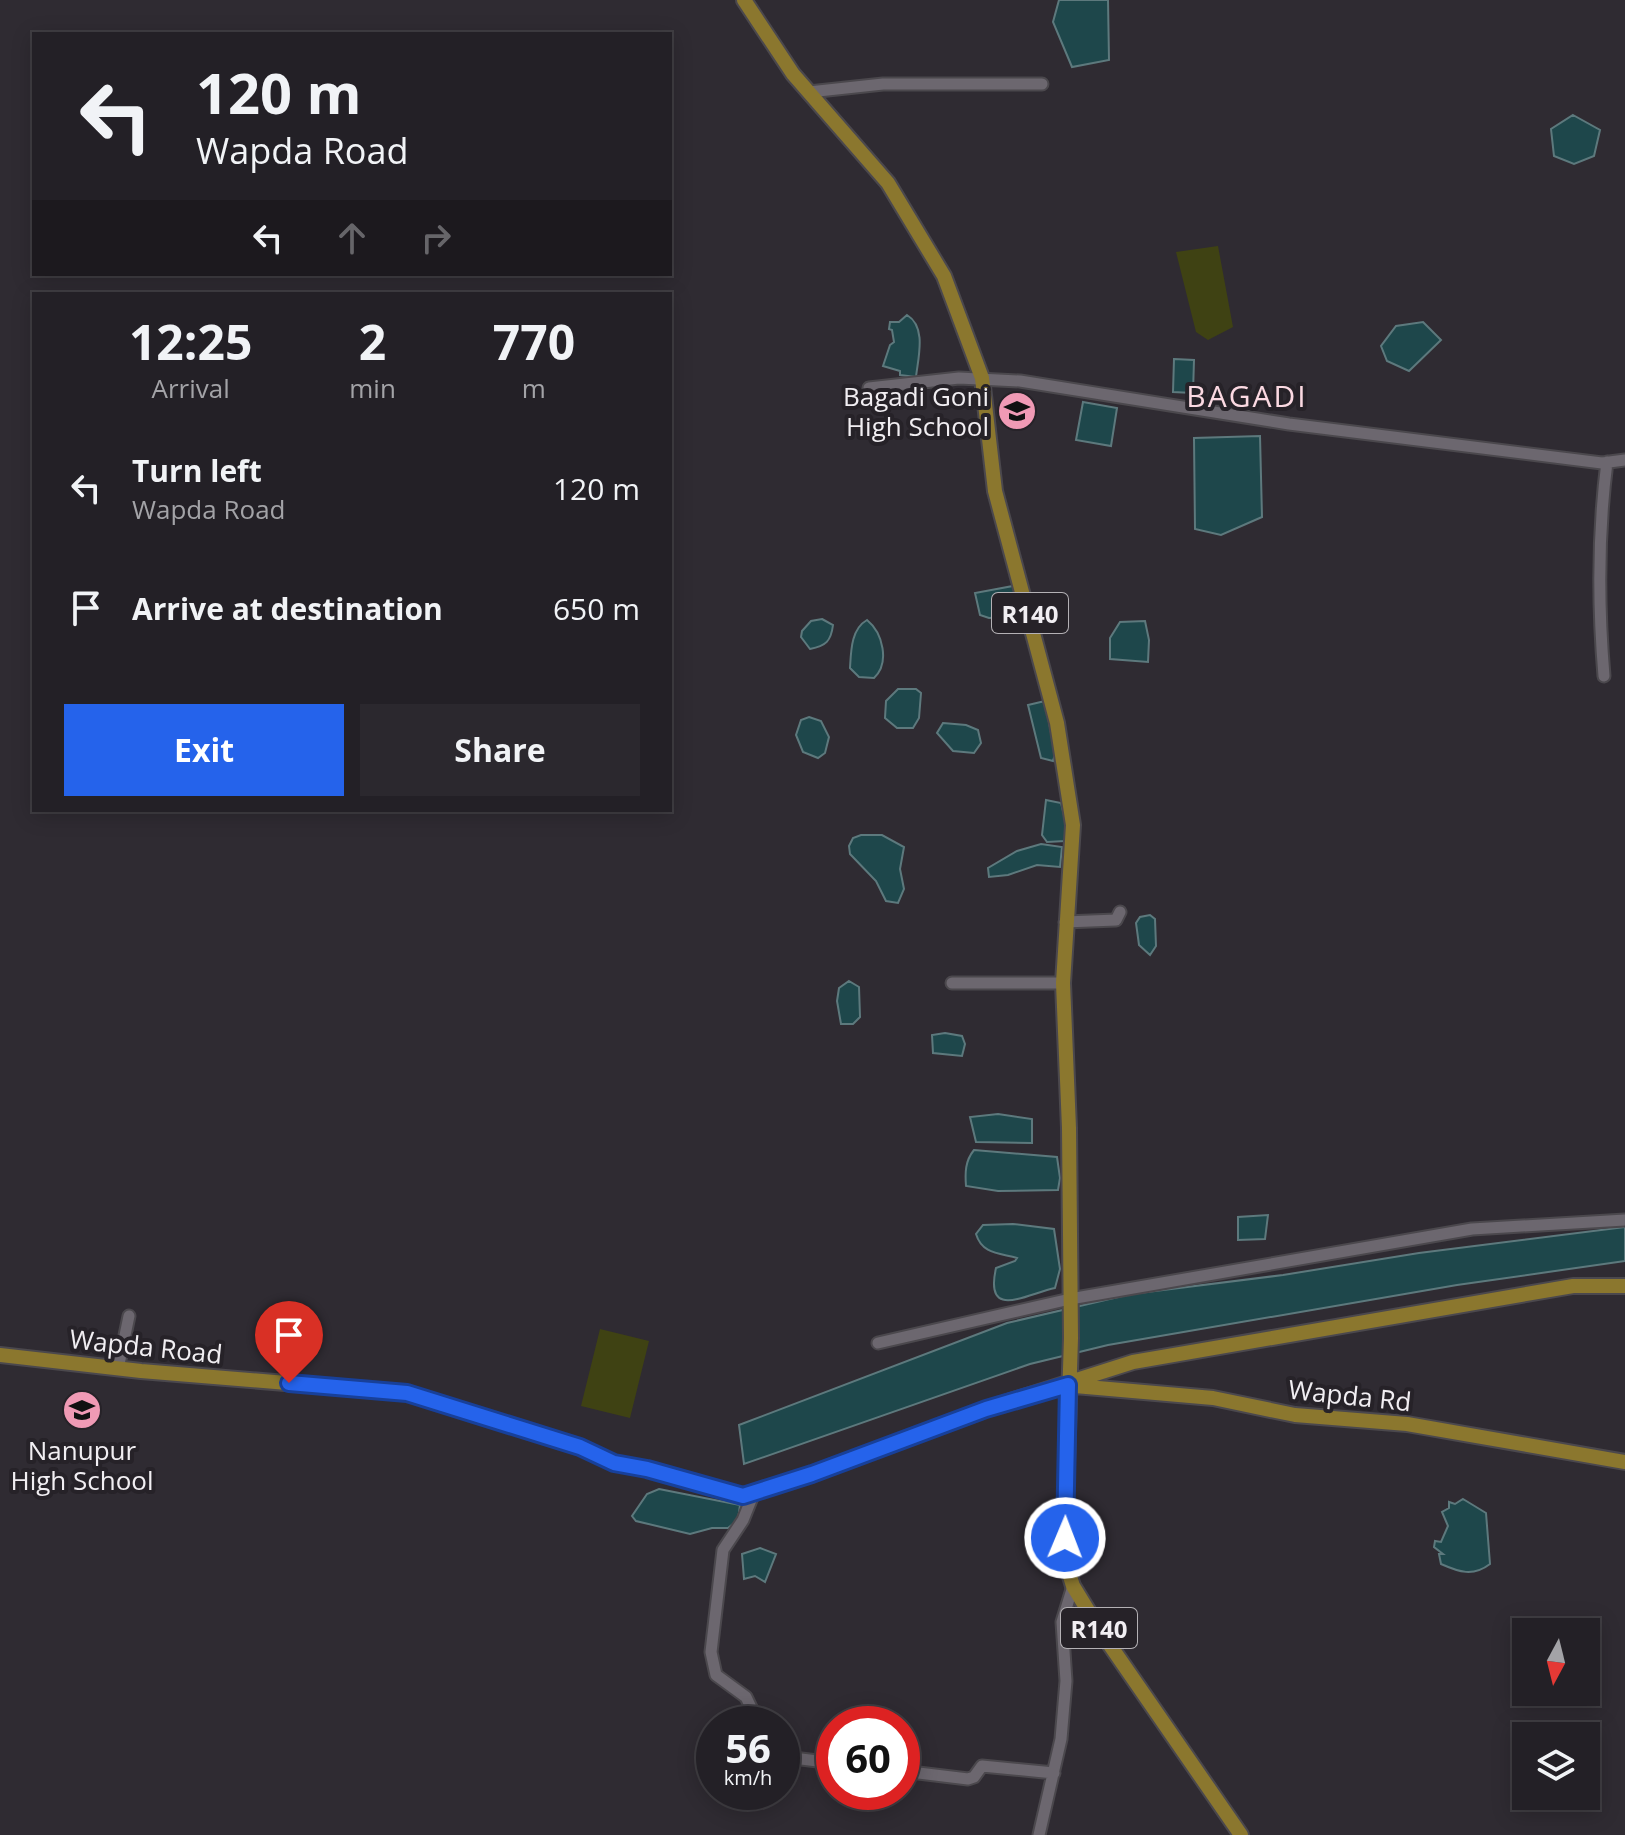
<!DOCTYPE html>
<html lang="en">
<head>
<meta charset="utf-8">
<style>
  :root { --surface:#232026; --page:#2b282e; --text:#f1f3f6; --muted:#a3a3a7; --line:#403e43; --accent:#2563eb }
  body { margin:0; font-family:"Open Sans",sans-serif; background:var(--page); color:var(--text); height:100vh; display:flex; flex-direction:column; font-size:30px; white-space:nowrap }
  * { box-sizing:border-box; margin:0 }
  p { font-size:26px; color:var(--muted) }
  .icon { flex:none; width:44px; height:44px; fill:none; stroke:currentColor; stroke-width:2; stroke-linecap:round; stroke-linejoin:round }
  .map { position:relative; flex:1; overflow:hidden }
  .sheet { position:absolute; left:32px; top:292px; width:640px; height:520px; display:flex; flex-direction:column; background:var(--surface); border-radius:0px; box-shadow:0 4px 20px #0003,0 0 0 2px var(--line) }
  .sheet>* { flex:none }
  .banner { position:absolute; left:32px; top:32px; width:640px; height:244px; border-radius:0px; box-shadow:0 4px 20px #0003,0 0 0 2px var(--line); background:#232026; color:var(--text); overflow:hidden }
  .needle { width:52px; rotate:187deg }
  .fabs { position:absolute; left:1512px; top:1618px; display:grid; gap:16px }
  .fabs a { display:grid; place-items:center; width:88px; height:88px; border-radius:0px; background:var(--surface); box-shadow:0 4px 20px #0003,0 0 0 2px var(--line); font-size:40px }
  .speed { position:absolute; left:696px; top:1706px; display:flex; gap:16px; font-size:40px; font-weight:700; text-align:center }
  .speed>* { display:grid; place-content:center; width:104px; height:104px; border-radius:50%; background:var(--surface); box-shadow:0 4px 20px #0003,0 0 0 2px var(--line); line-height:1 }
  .speed small { font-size:20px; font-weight:400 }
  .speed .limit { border:12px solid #d22; background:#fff; color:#111 }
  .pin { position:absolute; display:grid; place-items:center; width:68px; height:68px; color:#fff; margin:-82px -34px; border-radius:50% 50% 50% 0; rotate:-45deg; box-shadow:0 0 8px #0007 }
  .pin .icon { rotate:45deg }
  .me { position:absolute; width:88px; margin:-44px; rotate:1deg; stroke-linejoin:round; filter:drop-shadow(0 0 6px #0008) }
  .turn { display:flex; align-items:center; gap:28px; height:168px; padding:0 32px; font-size:36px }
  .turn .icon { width:104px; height:104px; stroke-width:2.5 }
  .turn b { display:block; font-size:56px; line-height:68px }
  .lanes { display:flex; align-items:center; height:76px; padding:0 32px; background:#0003; justify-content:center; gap:40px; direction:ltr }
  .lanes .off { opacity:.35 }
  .eta { display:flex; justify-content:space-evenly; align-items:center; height:136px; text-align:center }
  .eta b { font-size:48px; font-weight:700; line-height:56px }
  .primary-button { display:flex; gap:16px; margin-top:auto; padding:16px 32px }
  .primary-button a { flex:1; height:92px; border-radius:0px; background:var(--accent); color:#fff; font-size:32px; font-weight:700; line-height:92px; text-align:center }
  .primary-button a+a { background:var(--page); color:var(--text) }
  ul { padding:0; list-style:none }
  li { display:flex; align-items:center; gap:24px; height:120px; padding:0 32px }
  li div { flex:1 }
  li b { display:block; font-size:30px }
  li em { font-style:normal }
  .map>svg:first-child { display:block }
  .green { fill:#3f4213 }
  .water { fill:#1e474b; stroke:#5d797d; stroke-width:2 }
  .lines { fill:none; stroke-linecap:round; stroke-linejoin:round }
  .minor-casing { stroke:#4b484d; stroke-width:15 }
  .major-casing { stroke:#4b484d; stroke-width:18 }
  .minor { stroke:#6c676f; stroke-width:11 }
  .major { stroke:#8b772e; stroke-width:14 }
  .route-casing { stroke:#184099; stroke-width:20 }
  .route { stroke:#2563eb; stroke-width:14 }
  .labels { text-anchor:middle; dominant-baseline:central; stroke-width:8; stroke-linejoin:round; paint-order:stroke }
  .shield { fill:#262228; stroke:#b4b1b5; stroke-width:2 }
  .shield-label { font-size:24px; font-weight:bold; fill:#f1eef2 }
  .poi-label { font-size:26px; fill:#f1eef2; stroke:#262228; text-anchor:end }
  .street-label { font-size:26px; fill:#f1eef2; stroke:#262228 }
  .quarter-label { font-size:30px; letter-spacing:2px; fill:#fbd9e2; stroke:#262228 }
</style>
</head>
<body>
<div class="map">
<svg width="1625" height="1835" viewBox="0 0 1625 1835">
  <rect width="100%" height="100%" fill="#2f2b32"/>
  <path class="green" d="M 1218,246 L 1233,327 L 1208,340 L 1196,332 L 1176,252 Z
    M 600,1329 L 649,1341 L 630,1418 L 581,1406 Z"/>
  <path class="water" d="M 1059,0 L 1108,0 L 1109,60 L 1072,67 L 1053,22 Z
    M 1573,115 L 1600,130 L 1594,156 L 1574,164 L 1554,156 L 1551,129 Z
    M 907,315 C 927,327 918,358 916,377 L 900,375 L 900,371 L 883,366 L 890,345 L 894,342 L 892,330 L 889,329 L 890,322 L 899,322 Z
    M 1423,322 L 1441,340 L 1409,371 L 1387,361 L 1381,346 L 1396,326 Z
    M 1174,359 L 1194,360 L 1193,393 L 1173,392 Z
    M 1083,402 L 1117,408 L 1111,446 L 1076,440 Z
    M 1260,436 L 1262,517 L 1221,535 L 1195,529 L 1194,438 Z
    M 1013,586 L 1021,616 L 989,618 L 980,615 L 975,593 Z
    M 822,619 L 833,625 C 831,641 826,646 810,649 L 801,637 L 802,631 L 811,621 Z
    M 867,620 C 883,633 890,663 874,678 L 859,677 L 850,668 C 851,651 851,629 867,620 Z
    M 1145,621 L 1149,640 L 1148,662 L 1110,659 L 1110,638 L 1120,622 Z
    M 898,689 L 916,689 L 921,693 L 919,718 L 913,728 L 897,728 L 885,718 L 886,701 Z
    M 1045,701 L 1055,754 L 1053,761 L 1041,758 L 1028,705 Z
    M 809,717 L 821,721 L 829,737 L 825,753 L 818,758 L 803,752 L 796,735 L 801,720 Z
    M 943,723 L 966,725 L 978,730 L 981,743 L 974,753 L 953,751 L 937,733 Z
    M 1046,800 L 1061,803 L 1065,819 L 1065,841 L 1047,842 L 1042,835 Z
    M 861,835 L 882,835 L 904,847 L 900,869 L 904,889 L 898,903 L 886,901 L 876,881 L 850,854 L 849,846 L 853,838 Z
    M 1041,844 L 1062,847 L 1060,867 L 1037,865 L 1008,875 L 989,877 L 988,868 L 1017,851 Z
    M 1150,915 L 1155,919 L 1156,946 L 1150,955 L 1139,945 L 1136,923 L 1140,917 Z
    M 849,981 L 859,987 L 860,1017 L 853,1024 L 841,1024 L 837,1001 L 839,988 Z
    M 945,1033 L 962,1036 L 965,1044 L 962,1056 L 933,1053 L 932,1035 Z
    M 998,1114 L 1032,1119 L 1032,1143 L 976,1142 L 970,1117 Z
    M 974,1150 L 1057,1157 L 1060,1178 L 1058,1190 L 998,1191 L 966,1186 C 965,1173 965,1161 974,1150 Z
    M 1268,1215 L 1265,1239 L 1238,1240 L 1238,1217 Z
    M 1013,1224 L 1054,1229 L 1060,1269 L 1055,1288 C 1026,1294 984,1321 996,1268 L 1015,1261 L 1017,1258 C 999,1253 982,1254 976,1234 L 983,1225 Z
    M 1625,1227 L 1625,1261 L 1457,1285 L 1108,1345 L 1030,1364 L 744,1464 L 739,1425 L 1007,1323 L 1131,1294 L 1283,1275 L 1419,1253 Z
    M 659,1489 L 740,1505 L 738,1520 L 728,1528 L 712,1528 L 690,1534 L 636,1521 L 632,1516 L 647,1494 Z
    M 1463,1499 L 1486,1513 L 1490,1564 C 1473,1577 1459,1572 1441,1564 L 1439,1554 L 1443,1554 L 1434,1547 L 1435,1541 L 1441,1542 L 1448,1526 L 1442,1512 L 1449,1508 L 1449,1502 L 1455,1504 Z
    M 760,1548 L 776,1554 L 765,1582 L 755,1576 L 744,1579 L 742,1554 Z"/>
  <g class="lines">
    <defs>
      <path id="minor" d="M 809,92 L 883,84 L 1042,84
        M 869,388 L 959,378 L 1020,381 L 1289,424 L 1602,463 L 1625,460
        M 1604,676 C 1598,605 1598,532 1607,462
        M 1065,922 L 1116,920 L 1120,912
        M 952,983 L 1063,983
        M 878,1343 L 1070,1299 L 1472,1229 L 1625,1220
        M 118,1369 L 129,1316
        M 753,1495 L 743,1520 L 723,1550 L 711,1652 L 716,1675 L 746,1697 L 755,1716 L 773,1724
        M 782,1752 L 793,1758 L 834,1763
        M 902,1771 L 968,1779 L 974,1777 L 982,1766 L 1054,1773
        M 1039,1835 L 1061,1739 L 1066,1681 L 1062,1622 L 1073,1586"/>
      <path id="major" d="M 744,0 L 793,74 L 888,183 L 944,276 L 982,378 L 995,491 L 1057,723 L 1073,825 L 1063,983 L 1069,1128 L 1071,1338 L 1064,1557 L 1073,1586 L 1103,1635 L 1241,1835
        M 0,1355 L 141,1371 L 407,1393 L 580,1447 L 614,1463 L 647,1469 L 743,1496 L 812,1474 L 986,1409 L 1133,1362 L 1573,1286 L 1625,1286
        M 1075,1386 L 1213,1398 L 1295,1415 L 1407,1424 L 1625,1462"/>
    </defs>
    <use href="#minor" class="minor-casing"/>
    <use href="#major" class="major-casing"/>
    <use href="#minor" class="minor"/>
    <use href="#major" class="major"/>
  </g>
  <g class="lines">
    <defs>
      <path id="route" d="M 289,1383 L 407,1393 L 580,1447 L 614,1463 L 647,1469 L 743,1496 L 812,1474 L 986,1409 L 1068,1385 L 1065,1538"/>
    </defs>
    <use href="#route" class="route-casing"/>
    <use href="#route" class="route"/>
  </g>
  <defs>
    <symbol id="school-disc" viewBox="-11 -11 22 22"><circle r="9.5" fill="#f09ab5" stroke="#262228"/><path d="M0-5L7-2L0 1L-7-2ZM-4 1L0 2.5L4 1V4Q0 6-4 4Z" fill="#111"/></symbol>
  </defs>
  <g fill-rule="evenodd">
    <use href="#school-disc" x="995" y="389" width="44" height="44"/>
    <use href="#school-disc" x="60" y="1388" width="44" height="44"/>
  </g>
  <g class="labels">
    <g class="shield">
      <rect x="992" y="593" width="76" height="40" rx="6"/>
      <rect x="1061" y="1608" width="76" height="40" rx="6"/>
    </g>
    <g class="shield-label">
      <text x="1030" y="613">R140</text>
      <text x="1099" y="1628">R140</text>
    </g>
    <g class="poi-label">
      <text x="989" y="396">Bagadi Goni<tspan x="989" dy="30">High School</tspan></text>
      <text x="82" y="1450" text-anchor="middle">Nanupur<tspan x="82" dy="30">High School</tspan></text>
    </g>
    <g class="street-label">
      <text transform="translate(146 1346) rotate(6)">Wapda Road</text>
      <text transform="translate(1350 1395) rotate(6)">Wapda Rd</text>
    </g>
    <g class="quarter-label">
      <text x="1247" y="395">BAGADI</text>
    </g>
  </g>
</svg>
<div class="fabs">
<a><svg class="needle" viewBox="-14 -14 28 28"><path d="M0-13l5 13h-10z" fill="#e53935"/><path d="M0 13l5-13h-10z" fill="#a3a3a7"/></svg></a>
<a><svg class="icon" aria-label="layers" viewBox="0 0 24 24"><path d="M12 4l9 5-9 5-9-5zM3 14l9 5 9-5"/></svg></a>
</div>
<div class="speed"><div>56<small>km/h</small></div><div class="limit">60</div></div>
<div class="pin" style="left:289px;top:1383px;background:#d93025"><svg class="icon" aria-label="arrive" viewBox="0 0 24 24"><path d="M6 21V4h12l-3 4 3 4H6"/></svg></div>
<svg class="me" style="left:1065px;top:1538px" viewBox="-20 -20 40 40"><circle r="17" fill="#2563eb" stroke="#fff" stroke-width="3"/><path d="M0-11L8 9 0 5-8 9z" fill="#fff"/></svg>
<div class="banner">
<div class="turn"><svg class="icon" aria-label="left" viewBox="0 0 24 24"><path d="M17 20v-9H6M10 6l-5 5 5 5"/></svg><div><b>120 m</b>Wapda Road</div></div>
<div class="lanes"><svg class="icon" aria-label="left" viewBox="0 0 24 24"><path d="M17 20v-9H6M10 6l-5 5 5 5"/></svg><svg class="icon off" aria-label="ahead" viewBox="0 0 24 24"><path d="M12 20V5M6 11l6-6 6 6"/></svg><svg class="icon off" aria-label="right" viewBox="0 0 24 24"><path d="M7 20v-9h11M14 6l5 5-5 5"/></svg></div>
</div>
<section class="sheet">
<div class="eta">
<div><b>12:25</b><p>Arrival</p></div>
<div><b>2</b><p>min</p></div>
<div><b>770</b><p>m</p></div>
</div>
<ul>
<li><svg class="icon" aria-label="left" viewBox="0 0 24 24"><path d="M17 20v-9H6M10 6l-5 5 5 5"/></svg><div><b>Turn left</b><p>Wapda Road</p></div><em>120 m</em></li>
<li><svg class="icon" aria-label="arrive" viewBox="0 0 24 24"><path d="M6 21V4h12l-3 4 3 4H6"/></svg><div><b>Arrive at destination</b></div><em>650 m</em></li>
</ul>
<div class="primary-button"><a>Exit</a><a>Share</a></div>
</section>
</div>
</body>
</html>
